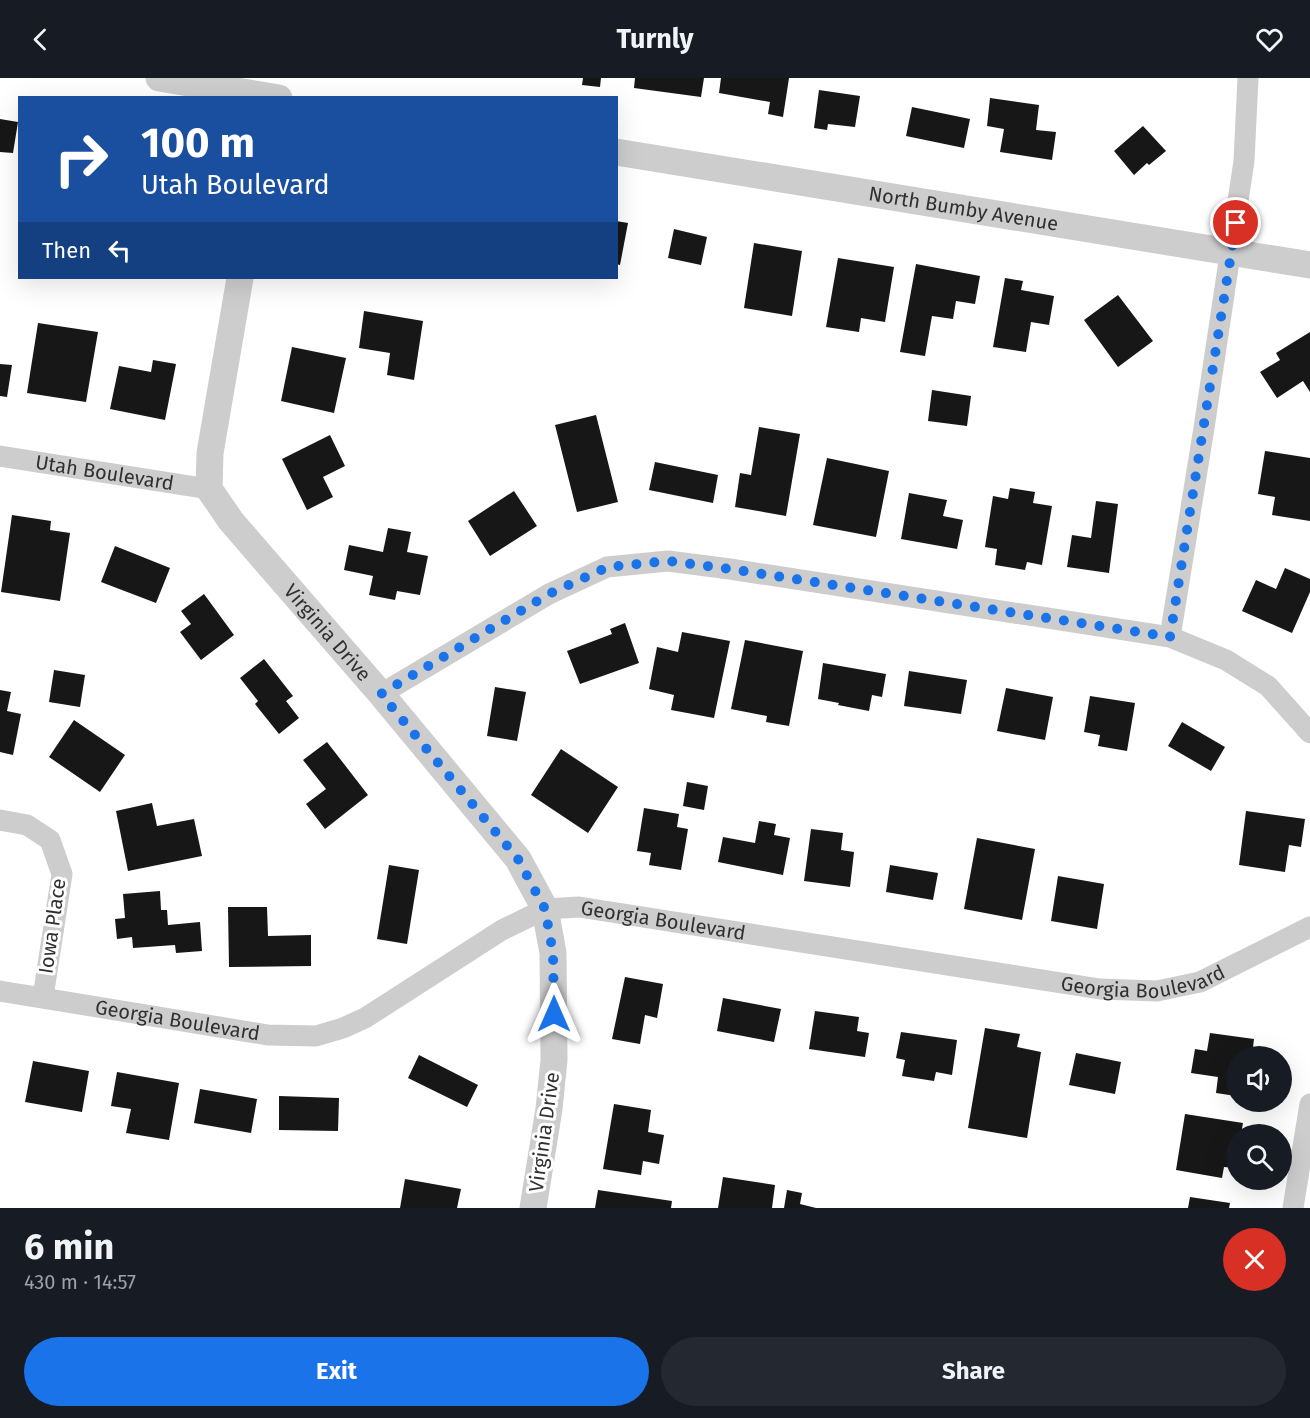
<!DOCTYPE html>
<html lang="en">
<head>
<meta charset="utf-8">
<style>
  :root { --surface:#171b24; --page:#242831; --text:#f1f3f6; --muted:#9ea1a6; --accent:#1a73e8 }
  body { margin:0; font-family:"Fira Sans",sans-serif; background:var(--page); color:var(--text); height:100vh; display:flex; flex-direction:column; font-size:22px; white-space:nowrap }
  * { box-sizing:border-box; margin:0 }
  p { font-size:20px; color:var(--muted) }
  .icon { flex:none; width:33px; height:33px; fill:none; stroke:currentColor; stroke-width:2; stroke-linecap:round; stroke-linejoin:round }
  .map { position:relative; height:1130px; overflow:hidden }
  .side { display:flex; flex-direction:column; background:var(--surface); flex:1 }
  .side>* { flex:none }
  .hud { position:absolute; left:18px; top:18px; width:600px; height:183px; border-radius:0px; box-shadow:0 6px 24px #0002; background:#1a4fa0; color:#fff; overflow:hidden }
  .buttons { position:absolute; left:1226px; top:968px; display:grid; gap:12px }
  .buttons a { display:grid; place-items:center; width:66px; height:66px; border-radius:50%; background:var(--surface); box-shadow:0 6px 24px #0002; font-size:30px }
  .pin { position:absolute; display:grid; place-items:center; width:51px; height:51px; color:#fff; margin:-26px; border:3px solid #fff; border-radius:50%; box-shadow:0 2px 6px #0007 }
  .me { position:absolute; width:66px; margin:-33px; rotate:0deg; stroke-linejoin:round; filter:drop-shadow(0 0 4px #0008) }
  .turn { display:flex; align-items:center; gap:21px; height:126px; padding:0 24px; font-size:27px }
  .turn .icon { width:78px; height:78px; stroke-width:2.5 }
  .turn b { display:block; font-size:42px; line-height:51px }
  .then { display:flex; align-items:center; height:57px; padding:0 24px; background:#0003; gap:12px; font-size:22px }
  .round { display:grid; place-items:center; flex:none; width:63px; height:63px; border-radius:32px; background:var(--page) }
  .headline { display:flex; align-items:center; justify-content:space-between; height:102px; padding:0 24px }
  h1 { font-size:36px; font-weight:700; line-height:45px }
  .cta { display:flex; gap:12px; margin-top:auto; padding:12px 24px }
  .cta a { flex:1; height:69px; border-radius:36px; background:var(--accent); color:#fff; font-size:24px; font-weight:700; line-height:69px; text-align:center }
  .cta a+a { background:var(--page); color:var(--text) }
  header { display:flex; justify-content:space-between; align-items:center; height:78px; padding:0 24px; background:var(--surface); font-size:27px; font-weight:700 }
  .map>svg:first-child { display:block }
  .building { fill:#171717 }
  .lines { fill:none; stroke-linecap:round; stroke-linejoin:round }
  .minor { stroke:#cdcdcd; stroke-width:21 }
  .tertiary { stroke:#cdcdcd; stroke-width:27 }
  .route { stroke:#1a73e8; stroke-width:10; stroke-dasharray:0 18 }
  .labels { text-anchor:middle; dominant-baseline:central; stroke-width:6; stroke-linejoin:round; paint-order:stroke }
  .street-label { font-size:20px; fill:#303030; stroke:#fff }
</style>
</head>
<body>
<header><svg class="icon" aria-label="back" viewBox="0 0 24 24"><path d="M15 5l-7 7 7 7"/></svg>Turnly<svg class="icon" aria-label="heart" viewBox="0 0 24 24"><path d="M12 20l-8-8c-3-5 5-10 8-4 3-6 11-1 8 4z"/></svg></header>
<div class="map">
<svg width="1310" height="1130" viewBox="0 0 1310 1130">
  <rect width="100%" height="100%" fill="#fff"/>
  <path class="building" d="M 583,0 L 601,0 L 600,9 L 582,7 Z
    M 635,0 L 704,0 L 701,19 L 634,10 Z
    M 721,0 L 789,0 L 783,39 L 768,36 L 770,24 L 719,15 Z
    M 819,12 L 860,18 L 855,49 L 828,46 L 827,52 L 814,50 Z
    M 990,20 L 1039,27 L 1036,52 L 1056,54 L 1052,82 L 1000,74 L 1004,51 L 987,48 Z
    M 912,29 L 970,41 L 964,70 L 906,58 Z
    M 0,41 L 18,44 L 13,75 L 0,74 Z
    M 1143,48 L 1166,73 L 1149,87 L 1147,85 L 1134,97 L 1114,73 Z
    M 616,143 L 628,145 L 620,187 L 616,186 Z
    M 674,151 L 707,159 L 701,187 L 668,180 Z
    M 754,165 L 802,173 L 792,238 L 744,230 Z
    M 838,180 L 894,189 L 885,244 L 861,240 L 859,254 L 826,249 Z
    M 916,186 L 980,198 L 975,226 L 956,223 L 953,241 L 932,238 L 925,278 L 900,274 Z
    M 1005,200 L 1023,203 L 1021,212 L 1054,218 L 1049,247 L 1031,244 L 1026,274 L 993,269 Z
    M 1118,217 L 1153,263 L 1118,289 L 1084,242 Z
    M 364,233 L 423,243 L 414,302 L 387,297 L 390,275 L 359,270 Z
    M 38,245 L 98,254 L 86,324 L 27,315 Z
    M 1310,254 L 1310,314 L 1303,303 L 1277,320 L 1260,294 L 1280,282 L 1276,275 Z
    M 292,269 L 346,280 L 334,335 L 281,323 Z
    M 153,282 L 176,286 L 165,342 L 110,331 L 119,288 L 151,294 Z
    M 0,286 L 12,287 L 7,319 L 0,318 Z
    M 932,312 L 971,318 L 967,348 L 928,343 Z
    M 596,337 L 618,424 L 577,434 L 555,347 Z
    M 759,349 L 800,356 L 786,438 L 735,429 L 740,395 L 751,397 Z
    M 330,357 L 345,388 L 323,399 L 333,419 L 307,432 L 282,381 Z
    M 1265,373 L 1310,380 L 1310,443 L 1272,437 L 1275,419 L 1258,416 Z
    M 827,380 L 889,393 L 876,459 L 813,447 Z
    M 655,384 L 718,397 L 713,425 L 649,412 Z
    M 1010,410 L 1035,414 L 1033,425 L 1052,428 L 1042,487 L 1027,484 L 1025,492 L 995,487 L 997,471 L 985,469 L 993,418 L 1008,421 Z
    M 514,413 L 537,448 L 490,478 L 468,443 Z
    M 909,415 L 947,422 L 943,438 L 963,442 L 957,471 L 901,461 Z
    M 1096,423 L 1118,426 L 1109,495 L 1067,489 L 1072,457 L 1091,460 Z
    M 12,437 L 51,443 L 50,452 L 70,455 L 60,523 L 1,514 Z
    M 388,450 L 411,454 L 407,474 L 428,478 L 420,517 L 397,513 L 395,522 L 369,517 L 373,498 L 344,492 L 349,467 L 383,474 Z
    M 115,468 L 170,490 L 156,525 L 101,504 Z
    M 1285,490 L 1310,501 L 1310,514 L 1292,555 L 1242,533 L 1256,502 L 1276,511 Z
    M 204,516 L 234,557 L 201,582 L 180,554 L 191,546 L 181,533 Z
    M 625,545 L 639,585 L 580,606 L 567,573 L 612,556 L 610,551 Z
    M 682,554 L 730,563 L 714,640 L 671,632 L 674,617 L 649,611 L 657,569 L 678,574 Z
    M 745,562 L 803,573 L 789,648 L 766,644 L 767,638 L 731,631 Z
    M 264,581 L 293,618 L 286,623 L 299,640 L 279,656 L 255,626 L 258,623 L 240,600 Z
    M 823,585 L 886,596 L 882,619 L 872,617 L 869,633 L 838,627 L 839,625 L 818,621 Z
    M 54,592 L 85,597 L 80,629 L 49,624 Z
    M 909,593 L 967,602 L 961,636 L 904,628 Z
    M 495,609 L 526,614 L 517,663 L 487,658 Z
    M 1006,610 L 1053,619 L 1045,662 L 997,653 Z
    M 0,612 L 11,614 L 7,633 L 21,636 L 13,677 L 0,674 Z
    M 1090,618 L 1135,625 L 1127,673 L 1098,668 L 1100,657 L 1084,654 Z
    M 74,642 L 125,677 L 100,714 L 49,679 Z
    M 1182,644 L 1225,669 L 1211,693 L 1168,668 Z
    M 327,664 L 368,717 L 325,751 L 306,726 L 326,711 L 303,682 Z
    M 561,671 L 618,709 L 588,755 L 531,717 Z
    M 687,704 L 708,708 L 704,732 L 683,728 Z
    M 152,725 L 157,748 L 194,741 L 202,778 L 128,793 L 116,733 Z
    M 644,730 L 679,736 L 677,749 L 688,751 L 681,792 L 649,787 L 651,775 L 637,773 Z
    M 1246,733 L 1305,741 L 1301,769 L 1289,767 L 1285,794 L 1239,787 Z
    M 759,743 L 776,746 L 774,757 L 790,760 L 783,797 L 718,784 L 723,759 L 755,765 Z
    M 811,751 L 843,755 L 841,772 L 854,774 L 850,809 L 804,803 Z
    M 977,760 L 1035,771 L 1022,842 L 964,831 Z
    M 389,787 L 419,792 L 407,866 L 377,861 Z
    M 890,787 L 938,795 L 933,822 L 886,814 Z
    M 1058,798 L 1104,806 L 1097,851 L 1051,843 Z
    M 160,813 L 161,832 L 167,832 L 168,847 L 200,844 L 202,873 L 176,875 L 175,867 L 133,870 L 132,859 L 117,861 L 115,841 L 125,840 L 123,816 Z
    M 228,829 L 267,829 L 268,858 L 311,857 L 311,888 L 229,889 Z
    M 625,899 L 663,906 L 657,940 L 645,937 L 640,966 L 612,961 Z
    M 723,920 L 781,931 L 774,964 L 717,953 Z
    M 815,933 L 859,939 L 857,953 L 869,955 L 865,979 L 809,971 Z
    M 985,950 L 1020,956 L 1017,969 L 1041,974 L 1027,1060 L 968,1050 Z
    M 901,954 L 957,962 L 952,997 L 936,994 L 934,1003 L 902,998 L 905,982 L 896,980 Z
    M 1210,955 L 1254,961 L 1252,978 L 1236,978 L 1236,1018 L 1216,1015 L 1218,999 L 1191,995 L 1195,971 L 1207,973 Z
    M 1076,975 L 1121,984 L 1115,1016 L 1069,1007 Z
    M 419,977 L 478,1007 L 467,1029 L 408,1000 Z
    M 33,983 L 89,993 L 82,1034 L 25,1024 Z
    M 117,994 L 179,1005 L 169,1062 L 126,1055 L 131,1031 L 111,1028 Z
    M 200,1011 L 257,1021 L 251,1055 L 194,1045 Z
    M 279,1018 L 339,1020 L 338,1053 L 279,1052 Z
    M 614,1026 L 651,1032 L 648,1054 L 664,1057 L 659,1086 L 643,1083 L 641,1097 L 603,1091 Z
    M 1185,1036 L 1243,1045 L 1241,1056 L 1236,1056 L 1235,1090 L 1224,1089 L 1222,1100 L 1176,1092 Z
    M 723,1099 L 775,1107 L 772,1130 L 718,1130 Z
    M 405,1101 L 461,1111 L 457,1130 L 400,1130 Z
    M 598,1112 L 672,1123 L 671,1130 L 595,1130 Z
    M 787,1112 L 802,1115 L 800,1126 L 816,1130 L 784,1130 Z
    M 1190,1119 L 1230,1125 L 1229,1130 L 1188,1130 Z"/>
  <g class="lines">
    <g class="minor">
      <path id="s1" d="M 0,378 L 209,411"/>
      <path d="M 1170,559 L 1204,350 L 1244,83 L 1248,0"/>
      <path d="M 381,616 L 549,516 L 607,489 L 668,483 L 730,491 L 1170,559 L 1226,582 L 1268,608 L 1310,655"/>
      <path d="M 0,742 L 27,747 L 50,762 L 62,796 L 43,919"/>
      <path id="s2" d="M 0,913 L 268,957 L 316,958 L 343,950 L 365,940 L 502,852 L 545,831 L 579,829 L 1100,911 L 1157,913 L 1200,904 L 1310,849"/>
      <path d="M 1293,1130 L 1310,1026"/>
    </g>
    <g class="tertiary">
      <path d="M 159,0 L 279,20"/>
      <path id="s3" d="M 616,74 L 1310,187"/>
      <path id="s4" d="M 240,200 L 210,375 L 209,411 L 231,443 L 381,616 L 518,781 L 545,831 L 553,875 L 554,982 L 549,1031 L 533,1130"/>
    </g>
  </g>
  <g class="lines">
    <path class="route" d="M 554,936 L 553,875 L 545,831 L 518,781 L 381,616 L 549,516 L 608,489 L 668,483 L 730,491 L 1170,559 L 1236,145"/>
  </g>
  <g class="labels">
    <g class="street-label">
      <text stroke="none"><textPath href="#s3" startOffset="352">North Bumby Avenue</textPath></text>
      <text stroke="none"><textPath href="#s1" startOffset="106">Utah Boulevard</textPath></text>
      <text stroke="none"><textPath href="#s4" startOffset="400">Virginia Drive</textPath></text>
      <text stroke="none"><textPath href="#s2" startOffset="702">Georgia Boulevard</textPath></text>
      <text transform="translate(52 848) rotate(-82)">Iowa Place</text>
      <text stroke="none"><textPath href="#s2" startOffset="1188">Georgia Boulevard</textPath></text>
      <text stroke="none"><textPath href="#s2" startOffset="180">Georgia Boulevard</textPath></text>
      <text transform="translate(544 1054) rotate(-82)">Virginia Drive</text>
    </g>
  </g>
</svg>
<div class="buttons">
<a><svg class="icon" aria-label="sound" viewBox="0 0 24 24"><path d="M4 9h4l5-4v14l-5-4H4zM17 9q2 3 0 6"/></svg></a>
<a><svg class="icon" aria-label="search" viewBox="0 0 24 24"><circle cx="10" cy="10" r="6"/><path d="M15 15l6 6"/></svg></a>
</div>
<div class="pin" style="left:1236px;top:145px;background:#d93025"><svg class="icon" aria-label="arrive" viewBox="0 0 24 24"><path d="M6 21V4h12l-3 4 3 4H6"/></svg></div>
<svg class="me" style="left:554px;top:936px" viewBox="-20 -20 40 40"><path d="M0-17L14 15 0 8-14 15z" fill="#1a73e8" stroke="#fff" stroke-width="4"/></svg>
<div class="hud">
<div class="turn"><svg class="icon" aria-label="right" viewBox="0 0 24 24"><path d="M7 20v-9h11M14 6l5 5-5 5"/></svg><div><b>100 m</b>Utah Boulevard</div></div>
<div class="then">Then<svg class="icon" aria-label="left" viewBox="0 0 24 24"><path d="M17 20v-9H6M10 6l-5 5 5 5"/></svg></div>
</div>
</div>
<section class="side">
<div class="headline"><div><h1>6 min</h1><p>430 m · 14:57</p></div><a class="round" style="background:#d93025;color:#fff"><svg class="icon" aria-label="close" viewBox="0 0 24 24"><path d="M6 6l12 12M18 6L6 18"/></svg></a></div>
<div class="cta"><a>Exit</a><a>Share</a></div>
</section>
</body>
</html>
